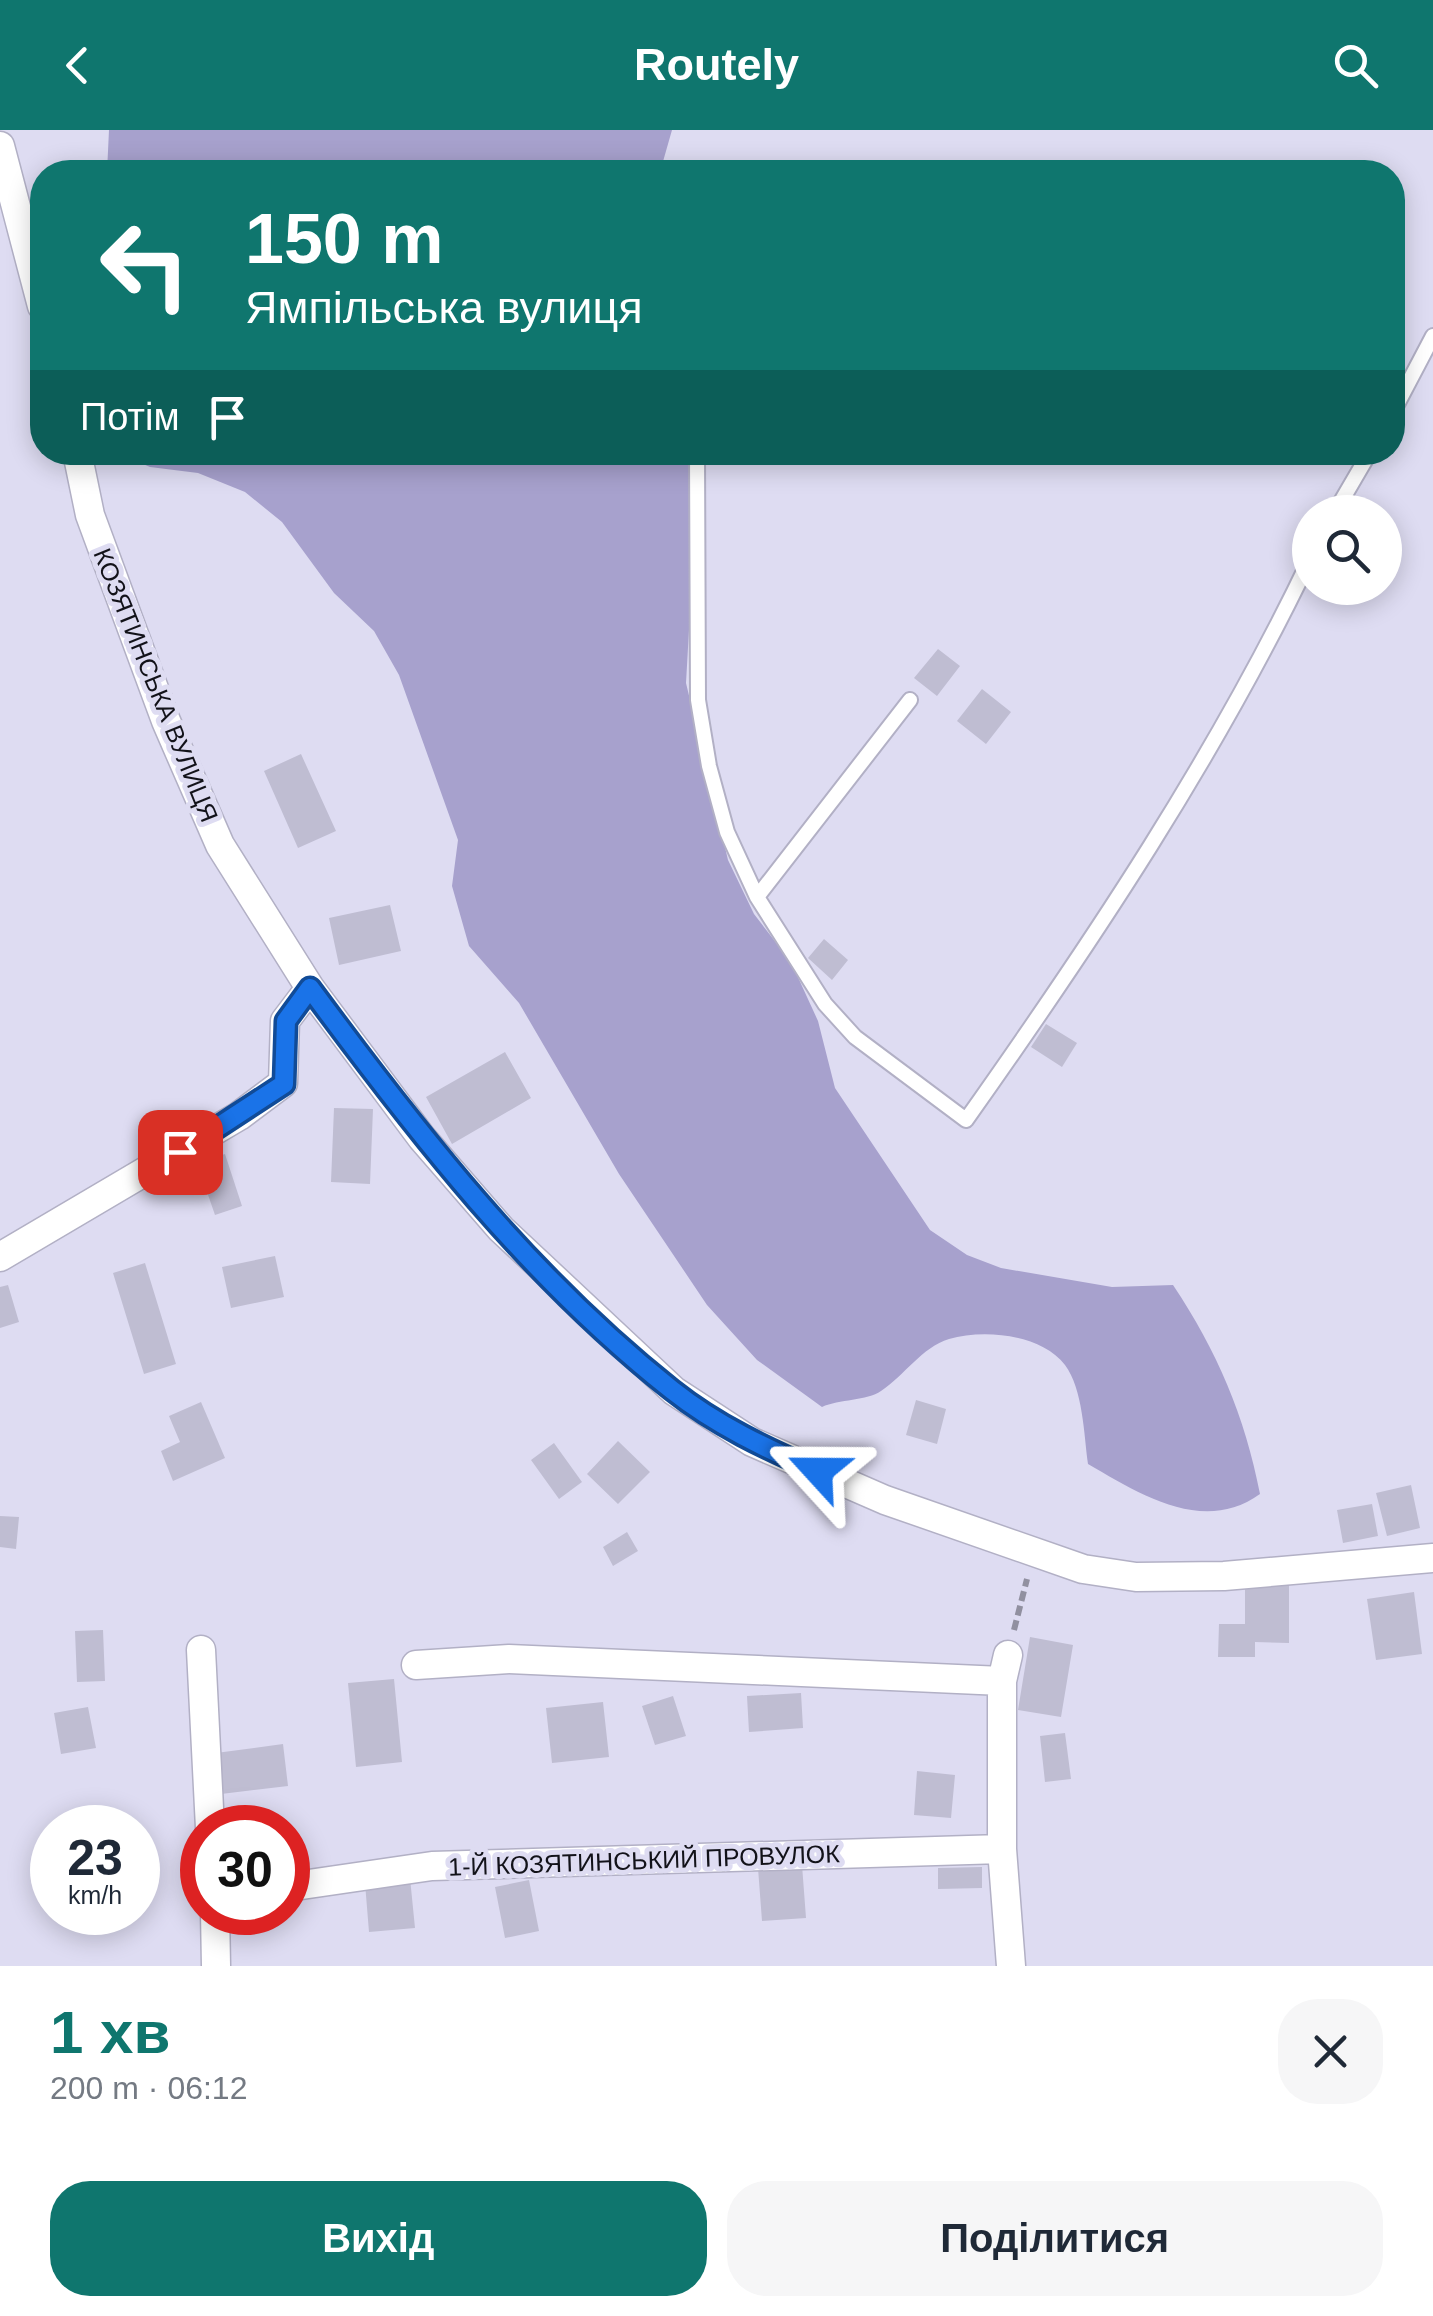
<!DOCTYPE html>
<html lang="uk">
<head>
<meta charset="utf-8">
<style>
  :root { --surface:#fff; --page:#f6f6f7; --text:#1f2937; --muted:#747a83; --accent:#0f766e }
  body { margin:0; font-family:Arial,sans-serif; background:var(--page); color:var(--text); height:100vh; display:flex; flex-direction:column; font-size:38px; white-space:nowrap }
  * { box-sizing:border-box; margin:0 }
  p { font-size:32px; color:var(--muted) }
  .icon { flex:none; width:55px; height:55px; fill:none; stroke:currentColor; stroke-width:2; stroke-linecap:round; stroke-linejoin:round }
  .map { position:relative; height:1836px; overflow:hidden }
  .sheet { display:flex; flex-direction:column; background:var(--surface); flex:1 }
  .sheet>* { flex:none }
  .guide { position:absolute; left:30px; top:30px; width:1375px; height:305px; border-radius:40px; box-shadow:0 5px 25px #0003; background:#0f766e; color:#fff; overflow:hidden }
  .tools { position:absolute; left:1292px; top:365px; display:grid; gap:20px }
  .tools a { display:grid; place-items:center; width:110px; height:110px; border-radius:50%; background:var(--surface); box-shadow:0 5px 25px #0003; font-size:50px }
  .speed { position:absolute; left:30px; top:1675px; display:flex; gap:20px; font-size:50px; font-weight:700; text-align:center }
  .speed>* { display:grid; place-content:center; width:130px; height:130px; border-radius:50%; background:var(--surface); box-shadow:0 5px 25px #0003; line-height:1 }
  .speed small { font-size:25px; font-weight:400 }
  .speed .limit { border:15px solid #d22; background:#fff; color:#111 }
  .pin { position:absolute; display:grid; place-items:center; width:85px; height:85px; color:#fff; margin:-42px; border-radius:20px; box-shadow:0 5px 15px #0006 }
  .me { position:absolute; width:110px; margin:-55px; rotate:294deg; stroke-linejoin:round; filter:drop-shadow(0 0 8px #0008) }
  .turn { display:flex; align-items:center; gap:35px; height:210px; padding:0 50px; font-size:45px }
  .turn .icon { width:130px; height:130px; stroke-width:2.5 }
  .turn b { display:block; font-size:70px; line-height:85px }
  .then { display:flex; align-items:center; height:95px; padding:0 50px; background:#0003; gap:20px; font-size:38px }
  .round { display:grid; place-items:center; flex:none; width:105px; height:105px; border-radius:40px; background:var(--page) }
  .overview { display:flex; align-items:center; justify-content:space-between; height:170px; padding:0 50px }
  h1 { font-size:60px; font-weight:800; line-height:75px; color:var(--accent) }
  .button { display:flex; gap:20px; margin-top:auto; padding:20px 50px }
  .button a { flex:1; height:115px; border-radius:40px; background:var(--accent); color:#fff; font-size:40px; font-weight:800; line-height:115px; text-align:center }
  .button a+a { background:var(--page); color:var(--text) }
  header { display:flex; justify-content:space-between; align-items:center; height:130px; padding:0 50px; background:var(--accent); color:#fff; font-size:45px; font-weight:800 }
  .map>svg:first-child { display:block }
  .forest { fill:#a7a1cd }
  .building { fill:#bfbdd2 }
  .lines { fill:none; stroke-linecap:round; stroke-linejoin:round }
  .service-casing { stroke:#b2b0c5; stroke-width:18 }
  .minor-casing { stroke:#b2b0c5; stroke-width:31 }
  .path { stroke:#9190a0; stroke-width:6; stroke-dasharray:10 5; stroke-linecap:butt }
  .service { stroke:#fff; stroke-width:14 }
  .minor { stroke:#fff; stroke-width:28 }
  .route-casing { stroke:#114b97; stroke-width:25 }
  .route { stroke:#1a73e8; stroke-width:18 }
  .labels { text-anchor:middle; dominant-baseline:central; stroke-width:10; stroke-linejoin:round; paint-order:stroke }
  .street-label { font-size:25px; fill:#121219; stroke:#dedcf2 }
</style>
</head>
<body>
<header><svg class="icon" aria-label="back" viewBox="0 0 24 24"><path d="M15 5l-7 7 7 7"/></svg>Routely<svg class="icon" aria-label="search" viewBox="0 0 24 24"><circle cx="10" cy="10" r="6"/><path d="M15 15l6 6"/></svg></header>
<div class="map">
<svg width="1433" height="1836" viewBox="0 0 1433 1836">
  <rect width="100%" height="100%" fill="#dedcf2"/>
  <path class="forest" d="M 109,0 L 672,0 L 660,42 L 107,42 Z
    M 117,323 L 699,323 L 686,553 L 728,730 L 754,784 L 791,832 L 818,891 L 835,958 L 930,1100 L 967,1125 L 1001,1138 L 1112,1157 L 1173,1155 C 1217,1221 1245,1286 1260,1364 C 1203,1405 1140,1364 1088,1334 C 1084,1305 1083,1259 1065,1235 C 1041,1204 984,1199 949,1209 C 922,1217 904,1246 881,1261 C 867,1271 839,1269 822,1277 L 757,1230 L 707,1175 L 619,1044 L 519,873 L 469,816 L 452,756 L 458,710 L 399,545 L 374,501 L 334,463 L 282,392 L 245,362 L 198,343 L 150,337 Z"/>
  <path class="building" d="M 938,519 L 960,536 L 937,566 L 914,548 Z
    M 982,559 L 1011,582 L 986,614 L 957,591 Z
    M 301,624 L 336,701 L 298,718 L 264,641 Z
    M 390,775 L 401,821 L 339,835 L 329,788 Z
    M 824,809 L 848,830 L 832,850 L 808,828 Z
    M 1046,894 L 1077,913 L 1062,937 L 1031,917 Z
    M 505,922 L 531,968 L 452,1014 L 426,967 Z
    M 334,978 L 373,979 L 370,1054 L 331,1052 Z
    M 225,1024 L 242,1076 L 215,1085 L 197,1033 Z
    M 275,1126 L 284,1167 L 231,1178 L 222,1137 Z
    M 145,1133 L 176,1234 L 144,1244 L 113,1143 Z
    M 8,1155 L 19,1192 L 0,1198 L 0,1157 Z
    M 916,1270 L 946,1279 L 937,1314 L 906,1305 Z
    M 201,1272 L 225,1328 L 173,1351 L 161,1321 L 180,1312 L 169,1286 Z
    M 618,1311 L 650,1342 L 618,1374 L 587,1344 Z
    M 554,1313 L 582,1352 L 559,1369 L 531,1330 Z
    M 1411,1355 L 1420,1398 L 1387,1406 L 1376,1363 Z
    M 1372,1374 L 1378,1406 L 1343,1413 L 1337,1380 Z
    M 0,1386 L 19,1387 L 16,1419 L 0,1417 Z
    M 627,1402 L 638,1421 L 613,1436 L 603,1417 Z
    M 1245,1454 L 1289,1455 L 1289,1513 L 1255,1512 L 1255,1527 L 1218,1527 L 1219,1494 L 1245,1494 Z
    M 1414,1462 L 1422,1524 L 1376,1530 L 1367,1469 Z
    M 103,1500 L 105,1551 L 77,1552 L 75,1501 Z
    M 1030,1507 L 1073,1515 L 1061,1587 L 1018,1580 Z
    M 394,1549 L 402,1632 L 356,1637 L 348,1553 Z
    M 801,1563 L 803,1598 L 749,1602 L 747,1566 Z
    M 673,1566 L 686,1606 L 655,1615 L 642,1576 Z
    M 603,1572 L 609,1627 L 552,1633 L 546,1578 Z
    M 88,1577 L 96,1618 L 61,1624 L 54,1583 Z
    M 1065,1603 L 1071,1649 L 1045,1652 L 1040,1606 Z
    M 283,1614 L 288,1656 L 221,1664 L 216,1623 Z
    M 917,1641 L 955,1645 L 951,1688 L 914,1685 Z
    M 802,1735 L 806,1788 L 762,1791 L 758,1738 Z
    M 982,1737 L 982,1758 L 938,1759 L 938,1738 Z
    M 410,1748 L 415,1798 L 369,1802 L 365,1753 Z
    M 529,1750 L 539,1801 L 505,1808 L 495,1757 Z"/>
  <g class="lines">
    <defs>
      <path id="service" d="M 1392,284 L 1433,206
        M 697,322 L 698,570 L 709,636 L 727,702 L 757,767 L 825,874 L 855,907 L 966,990 C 1092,812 1216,626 1310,429
        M 1335,382 L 1370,322
        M 757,767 L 910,570"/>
      <path id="minor" d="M 0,16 L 42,176
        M 77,322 L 90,385 L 166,591 L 220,715 L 310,858 L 422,1008 L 501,1099 L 674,1261 L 752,1312 L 885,1370 L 1083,1439 L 1136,1447 L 1224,1446 L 1433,1428
        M 0,1127 L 239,986 L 283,953 L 285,891 L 310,858
        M 201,1520 L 210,1698
        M 1008,1525 L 1002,1551 L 1002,1719 L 1011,1836
        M 416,1535 L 509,1529 L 1002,1551
        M 288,1757 L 432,1736 L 1002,1719
        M 215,1782 L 216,1836"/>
    </defs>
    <use href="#service" class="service-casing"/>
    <use href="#minor" class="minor-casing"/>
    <path class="path" d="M 1014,1500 L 1027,1449"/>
    <use href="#service" class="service"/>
    <use href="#minor" class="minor"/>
  </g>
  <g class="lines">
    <defs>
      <path id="route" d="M 180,1022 L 284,954 L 286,891 L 310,858 C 417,1003 529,1147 672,1260 C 716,1295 767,1319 818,1341"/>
    </defs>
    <use href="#route" class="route-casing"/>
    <use href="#route" class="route"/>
  </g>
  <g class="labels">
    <g class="street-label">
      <text transform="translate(156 555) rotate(68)">КОЗЯТИНСЬКА ВУЛИЦЯ</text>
      <text transform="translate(644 1730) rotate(-2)">1-Й КОЗЯТИНСЬКИЙ ПРОВУЛОК</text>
    </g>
  </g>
</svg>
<div class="tools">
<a><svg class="icon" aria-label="search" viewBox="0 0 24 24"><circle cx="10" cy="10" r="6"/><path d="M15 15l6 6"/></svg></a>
</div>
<div class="speed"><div>23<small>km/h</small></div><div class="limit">30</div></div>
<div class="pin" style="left:180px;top:1022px;background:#d93025"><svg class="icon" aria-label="arrive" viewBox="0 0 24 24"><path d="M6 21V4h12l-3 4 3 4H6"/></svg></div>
<svg class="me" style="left:818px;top:1341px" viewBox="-20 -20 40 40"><path d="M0-17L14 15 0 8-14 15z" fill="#1a73e8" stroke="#fff" stroke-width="4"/></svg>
<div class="guide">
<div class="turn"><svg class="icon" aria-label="left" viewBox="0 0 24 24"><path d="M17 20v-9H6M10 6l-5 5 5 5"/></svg><div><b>150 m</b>Ямпільська вулиця</div></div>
<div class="then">Потім<svg class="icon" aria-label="arrive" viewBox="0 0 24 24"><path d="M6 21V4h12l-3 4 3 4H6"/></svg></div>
</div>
</div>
<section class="sheet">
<div class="overview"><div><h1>1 хв</h1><p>200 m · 06:12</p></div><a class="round"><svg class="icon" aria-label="close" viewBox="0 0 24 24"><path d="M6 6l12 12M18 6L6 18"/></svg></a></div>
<div class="button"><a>Вихід</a><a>Поділитися</a></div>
</section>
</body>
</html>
